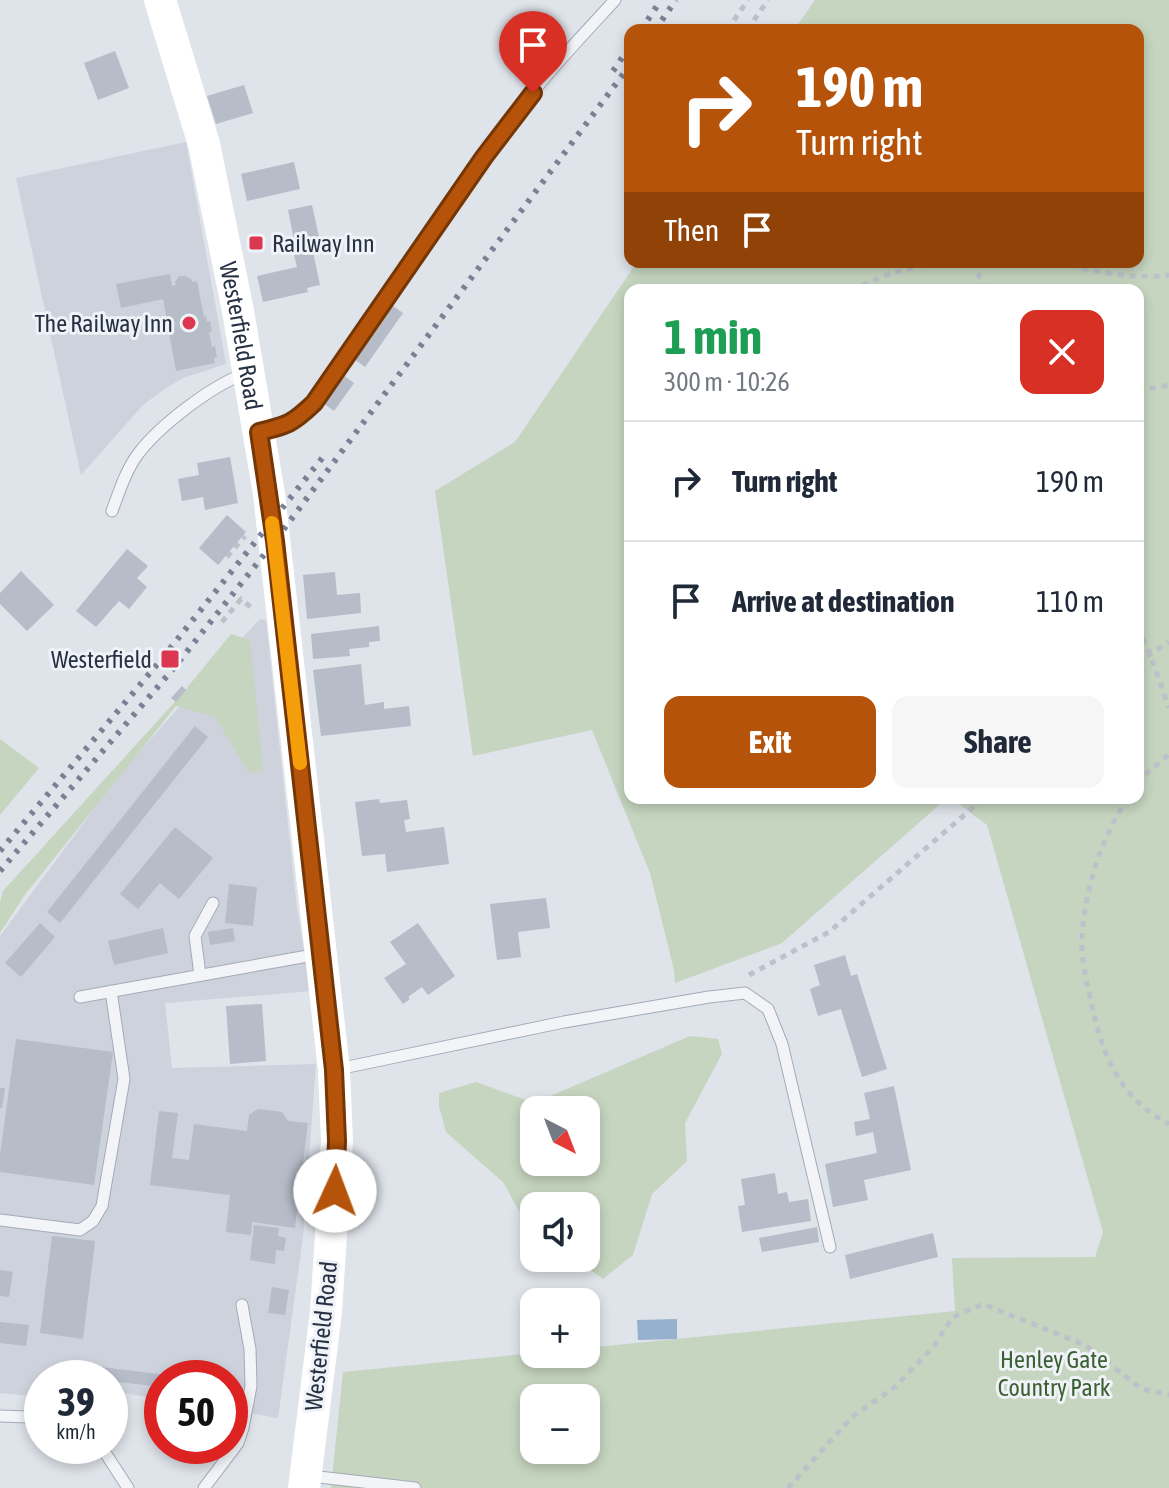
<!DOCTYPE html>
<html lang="en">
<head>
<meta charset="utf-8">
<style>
  :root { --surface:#fff; --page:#f6f6f7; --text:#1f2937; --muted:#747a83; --line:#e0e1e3; --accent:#b45309 }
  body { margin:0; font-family:"Asap Condensed",sans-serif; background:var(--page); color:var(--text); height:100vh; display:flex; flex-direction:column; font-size:30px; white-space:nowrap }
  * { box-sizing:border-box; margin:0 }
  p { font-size:26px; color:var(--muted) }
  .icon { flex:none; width:44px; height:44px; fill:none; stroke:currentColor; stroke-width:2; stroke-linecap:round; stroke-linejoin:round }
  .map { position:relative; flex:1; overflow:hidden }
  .sheet { position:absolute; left:624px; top:284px; width:520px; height:520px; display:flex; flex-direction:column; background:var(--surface); border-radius:16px; box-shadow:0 4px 12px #0003 }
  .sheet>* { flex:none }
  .hud { position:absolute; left:624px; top:24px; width:520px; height:244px; border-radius:16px; box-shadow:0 4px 12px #0003; background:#b45309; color:#fff; overflow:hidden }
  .needle { width:52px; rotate:138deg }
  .fabs { position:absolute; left:520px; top:1096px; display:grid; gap:16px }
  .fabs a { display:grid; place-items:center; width:80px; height:80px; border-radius:16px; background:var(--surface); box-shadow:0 4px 12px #0003; font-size:40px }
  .speed { position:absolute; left:24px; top:1360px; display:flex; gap:16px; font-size:40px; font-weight:700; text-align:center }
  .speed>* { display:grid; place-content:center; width:104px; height:104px; border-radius:50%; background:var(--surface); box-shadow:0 4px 12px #0003; line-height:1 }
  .speed small { font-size:20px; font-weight:400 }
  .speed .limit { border:12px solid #d22; background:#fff; color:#111 }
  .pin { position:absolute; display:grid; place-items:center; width:68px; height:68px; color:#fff; margin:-82px -34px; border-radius:50% 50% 50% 0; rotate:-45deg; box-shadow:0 0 8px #0007 }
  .pin .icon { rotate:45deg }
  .me { position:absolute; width:88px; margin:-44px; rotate:2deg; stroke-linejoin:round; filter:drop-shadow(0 0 6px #0008) }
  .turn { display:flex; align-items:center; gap:28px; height:168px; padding:0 40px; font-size:36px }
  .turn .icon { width:104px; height:104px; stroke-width:2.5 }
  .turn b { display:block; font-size:56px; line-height:68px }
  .then { display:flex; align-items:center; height:76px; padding:0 40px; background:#0003; gap:16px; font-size:30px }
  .round { display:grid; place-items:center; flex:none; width:84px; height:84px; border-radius:16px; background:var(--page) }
  .summary { display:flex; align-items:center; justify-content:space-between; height:136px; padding:0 40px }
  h1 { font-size:48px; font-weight:700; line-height:60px; color:#1e9e55 }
  .button { display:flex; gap:16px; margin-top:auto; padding:16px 40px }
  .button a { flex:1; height:92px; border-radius:16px; background:var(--accent); color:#fff; font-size:32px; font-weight:700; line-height:92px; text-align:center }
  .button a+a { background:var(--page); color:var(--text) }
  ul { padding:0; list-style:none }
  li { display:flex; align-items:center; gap:24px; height:120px; padding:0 40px; border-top:2px solid var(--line) }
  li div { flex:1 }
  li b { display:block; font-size:30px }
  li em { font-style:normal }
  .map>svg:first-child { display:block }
  .built { fill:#cdd2dc }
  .green { fill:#c5d5bf; fill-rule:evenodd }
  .water { fill:#96b1ce }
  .building { fill:#b6bcc8 }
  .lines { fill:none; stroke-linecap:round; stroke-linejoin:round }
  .service-casing { stroke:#a4aab5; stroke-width:13 }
  .path { stroke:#bdc1c9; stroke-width:5; stroke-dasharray:6 6; stroke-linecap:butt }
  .service { stroke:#f2f4f8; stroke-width:11 }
  .secondary { stroke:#fff; stroke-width:32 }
  .rail { stroke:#778295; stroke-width:6; stroke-dasharray:4 8; stroke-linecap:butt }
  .route-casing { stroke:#753606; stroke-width:20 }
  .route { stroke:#b45309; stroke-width:14 }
  .slow { stroke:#f59e0b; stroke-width:14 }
  .poi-dot { fill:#dc3750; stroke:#eff2f7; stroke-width:3 }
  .labels { text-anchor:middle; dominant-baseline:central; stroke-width:6; stroke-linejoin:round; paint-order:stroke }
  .poi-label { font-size:24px; fill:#263143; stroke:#eff2f7; text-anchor:end }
  .street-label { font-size:24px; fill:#263143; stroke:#eff2f7 }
  .park-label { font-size:24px; fill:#3b6032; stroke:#eff2f7 }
</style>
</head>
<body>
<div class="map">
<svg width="1169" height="1488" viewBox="0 0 1169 1488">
  <rect width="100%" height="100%" fill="#dfe3ea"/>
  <path class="built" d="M 186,142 L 226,364 L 183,378 L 166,388 L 143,405 L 81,475 L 16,178 Z
    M 260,619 L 266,620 L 297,908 L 311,991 L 165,1003 L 172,1068 L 316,1064 L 303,1237 L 278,1418 L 230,1410 L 230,1378 L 162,1378 L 162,1399 L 110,1391 L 110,1378 L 42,1378 L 42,1397 L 0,1393 L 0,936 L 120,774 L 209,673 Z"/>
  <path class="green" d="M 815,0 L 1169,0 L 1169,1488 L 331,1488 L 343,1372 L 534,1353 L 586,1354 L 586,1348 L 955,1311 L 952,1258 L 1095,1257 L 1103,1232 L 987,825 L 951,798 L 1138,798 L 1138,290 L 630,290 L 630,798 L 947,798 L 782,943 L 675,983 L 674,970 L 650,873 L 592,730 L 473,756 L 435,491 L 515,442 L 637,262 L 1138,262 L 1138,30 L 794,30 ZM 534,1398 L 586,1398 L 586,1450 L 534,1450 Z
    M 231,634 L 250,640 L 263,771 L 249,773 L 215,717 L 176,706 L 24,896 L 0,933 L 0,903 L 3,891 L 182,694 Z
    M 0,739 L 39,768 L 0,815 Z
    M 690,1036 L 718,1039 L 722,1054 L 685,1123 L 687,1161 L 652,1194 L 633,1255 L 603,1279 L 573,1258 L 586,1258 L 586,1206 L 534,1206 L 534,1231 L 527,1225 L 503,1182 L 446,1132 L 439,1106 L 439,1093 L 476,1082 L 534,1103 ZM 534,1110 L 586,1110 L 586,1162 L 534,1162 Z"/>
  <path class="water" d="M 677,1319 L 677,1339 L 638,1340 L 637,1320 Z"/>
  <path class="building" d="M 115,51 L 129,88 L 98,100 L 84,63 Z
    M 244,85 L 253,113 L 216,124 L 207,96 Z
    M 294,162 L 300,189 L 247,201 L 241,174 Z
    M 312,205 L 321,246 L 296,250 L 288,210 Z
    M 313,252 L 320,285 L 307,288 L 308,292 L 263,302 L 257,276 L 297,267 L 294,255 Z
    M 170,274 L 172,286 L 176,285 L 175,282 L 179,276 L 185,276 L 191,279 L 192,282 L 197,281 L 204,317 L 206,316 L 207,322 L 210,321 L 212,331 L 209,332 L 212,347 L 215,346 L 217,357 L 214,358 L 215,363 L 176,371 L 163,299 L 121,308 L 116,284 Z
    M 393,306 L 403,313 L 365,367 L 354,359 Z
    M 343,375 L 354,383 L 334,411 L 323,403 Z
    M 230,457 L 238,503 L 205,510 L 203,497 L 182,501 L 178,479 L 199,475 L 197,463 Z
    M 227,515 L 246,532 L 218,565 L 199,548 Z
    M 127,549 L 148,566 L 137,578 L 147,587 L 129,609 L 119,601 L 96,627 L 76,611 Z
    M 21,571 L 54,605 L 27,631 L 0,604 L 0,593 Z
    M 335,572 L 337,595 L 360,593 L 361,613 L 307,619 L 303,575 Z
    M 379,626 L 380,641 L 369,642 L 369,647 L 349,649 L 350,656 L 313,659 L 311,634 Z
    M 361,664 L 365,705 L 384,702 L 384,709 L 409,706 L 411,726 L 321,736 L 313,670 Z
    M 182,686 L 186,690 L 176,702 L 171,698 Z
    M 195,726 L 208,737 L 60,923 L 47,912 Z
    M 379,799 L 380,803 L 407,800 L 410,819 L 404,820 L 406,832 L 444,827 L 449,864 L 387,872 L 385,854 L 362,856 L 355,802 Z
    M 175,827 L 213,858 L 179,899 L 160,883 L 138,909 L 120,894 Z
    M 229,884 L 257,887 L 253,926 L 225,923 Z
    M 546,898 L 550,928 L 518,932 L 521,957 L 497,960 L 490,904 Z
    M 40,923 L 55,937 L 21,977 L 5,963 Z
    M 418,923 L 455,976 L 428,995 L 422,987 L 408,997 L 410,999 L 403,1004 L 384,978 L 406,964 L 390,942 Z
    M 163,928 L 168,953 L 114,965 L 108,941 Z
    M 233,928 L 235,941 L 210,945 L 208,932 Z
    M 845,955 L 851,976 L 857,974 L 887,1069 L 862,1077 L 841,1009 L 818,1016 L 810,989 L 820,985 L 814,965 Z
    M 262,1004 L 266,1061 L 230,1064 L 226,1006 Z
    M 16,1039 L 113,1052 L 94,1185 L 0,1172 L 0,1155 Z
    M 894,1086 L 911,1170 L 864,1180 L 868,1200 L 833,1207 L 825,1164 L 877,1153 L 873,1132 L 856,1136 L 854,1122 L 870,1119 L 864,1093 Z
    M 0,1088 L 5,1088 L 2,1108 L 0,1108 Z
    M 258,1109 L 282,1112 L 288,1121 L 308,1123 L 295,1228 L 252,1222 L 251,1235 L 226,1232 L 230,1195 L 150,1185 L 159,1111 L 178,1113 L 172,1158 L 189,1160 L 194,1124 L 247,1131 L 249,1115 Z
    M 775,1173 L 778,1194 L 787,1192 L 789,1202 L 808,1199 L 811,1221 L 742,1232 L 738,1206 L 745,1205 L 741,1179 Z
    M 254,1225 L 279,1228 L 278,1236 L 286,1238 L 284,1251 L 276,1250 L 275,1264 L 250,1260 Z
    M 817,1227 L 819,1242 L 762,1252 L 759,1238 Z
    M 933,1233 L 938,1257 L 850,1279 L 845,1255 Z
    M 52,1236 L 95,1241 L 83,1339 L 40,1333 Z
    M 0,1270 L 13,1272 L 9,1297 L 0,1296 Z
    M 272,1287 L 289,1290 L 285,1315 L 268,1313 Z
    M 0,1322 L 29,1325 L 26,1346 L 0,1343 Z
    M 69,1363 L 175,1376 L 175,1378 L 162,1378 L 162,1387 L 110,1381 L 110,1378 L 68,1376 Z"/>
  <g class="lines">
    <defs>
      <path id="service" d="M 259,432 C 289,424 292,424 314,403 C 380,307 443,208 514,116 C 545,75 580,38 615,0
        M 112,511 C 119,492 126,470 138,454 C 159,426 211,386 244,374
        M 200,975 L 195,936 L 213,903
        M 80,997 L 319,954
        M 338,1069 L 564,1022 L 709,997 L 745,993 L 768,1009 L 782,1044 L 830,1247
        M 0,1220 L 80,1230 L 93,1221 L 102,1206 L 124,1079 L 111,991
        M 0,1416 L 28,1417 L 42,1419
        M 98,1446 L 106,1454 L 128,1488
        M 310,1476 L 415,1488
        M 204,1488 L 238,1443 L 243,1428 L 251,1386 L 250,1349 L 242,1305"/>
    </defs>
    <use href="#service" class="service-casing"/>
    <path class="path" d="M 864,25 L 866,30
      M 727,30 L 748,0
      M 747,30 L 768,0
      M 973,262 L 985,290
      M 1059,262 C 1095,272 1132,280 1169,275
      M 851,290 L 892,273 L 936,262
      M 1138,391 L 1169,385
      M 227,557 L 245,536
      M 222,622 L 241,599 L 254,610
      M 1138,627 L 1150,654 L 1169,708
      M 1138,664 L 1150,654 L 1169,642
      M 1138,784 L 1144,776 L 1169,754
      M 1128,798 C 1101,838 1085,889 1082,937 C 1081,955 1085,975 1089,992 C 1100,1048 1115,1096 1169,1124
      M 749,975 L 829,932 L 984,798
      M 788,1488 L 852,1417 L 895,1387 L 934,1346 L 953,1317 L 983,1304 L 1085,1345 L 1142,1389 L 1169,1395"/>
    <use href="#service" class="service"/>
    <path class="secondary" id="s1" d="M 160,0 L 204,144 L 238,311 L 269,494 L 334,1070 L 337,1141 L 326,1312 L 304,1488"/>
    <path class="rail" d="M 641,30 L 661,0
      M 655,30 L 676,0
      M 613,71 L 630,46
      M 0,851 L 160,661 L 327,452
      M 0,871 L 173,669 L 275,541 L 630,65"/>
  </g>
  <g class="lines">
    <defs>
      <path id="route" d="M 335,1191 L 337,1141 L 334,1070 L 275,541 L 259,432 C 288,425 292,424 314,403 L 484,157 L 533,93"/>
    </defs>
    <use href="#route" class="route-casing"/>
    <use href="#route" class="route"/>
    <path class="slow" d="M 272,523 L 300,763"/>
  </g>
  <g class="poi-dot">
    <rect x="248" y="235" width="16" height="16" rx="4"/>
    <circle cx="189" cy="323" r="8"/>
    <rect x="160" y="649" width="20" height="20" rx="4"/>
  </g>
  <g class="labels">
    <g class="poi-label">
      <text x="272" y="243" text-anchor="start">Railway Inn</text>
      <text x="173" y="323">The Railway Inn</text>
      <text x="152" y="659">Westerfield</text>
    </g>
    <g class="street-label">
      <text stroke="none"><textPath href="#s1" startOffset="346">Westerfield Road</textPath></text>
      <text transform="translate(321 1336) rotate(-84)">Westerfield Road</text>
    </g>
    <g class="park-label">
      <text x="1054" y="1359">Henley Gate<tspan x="1054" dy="28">Country Park</tspan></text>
    </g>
  </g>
</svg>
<div class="fabs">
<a><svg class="needle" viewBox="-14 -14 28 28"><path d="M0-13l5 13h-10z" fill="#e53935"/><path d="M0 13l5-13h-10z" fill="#747a83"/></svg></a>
<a><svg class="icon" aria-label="sound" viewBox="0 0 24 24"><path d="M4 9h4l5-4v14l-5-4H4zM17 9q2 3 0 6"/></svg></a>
<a>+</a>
<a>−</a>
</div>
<div class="speed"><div>39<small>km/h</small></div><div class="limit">50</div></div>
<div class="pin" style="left:533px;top:93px;background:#d93025"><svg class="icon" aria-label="arrive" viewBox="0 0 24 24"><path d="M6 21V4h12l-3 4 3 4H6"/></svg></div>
<svg class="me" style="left:335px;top:1191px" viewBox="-20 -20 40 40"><circle r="19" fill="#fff"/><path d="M0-13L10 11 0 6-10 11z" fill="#b45309"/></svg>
<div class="hud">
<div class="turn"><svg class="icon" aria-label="right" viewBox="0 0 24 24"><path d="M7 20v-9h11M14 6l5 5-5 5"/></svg><div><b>190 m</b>Turn right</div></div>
<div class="then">Then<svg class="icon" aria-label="arrive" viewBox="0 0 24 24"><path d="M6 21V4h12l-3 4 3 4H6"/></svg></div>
</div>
<section class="sheet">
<div class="summary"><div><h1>1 min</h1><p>300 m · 10:26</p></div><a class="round" style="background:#d93025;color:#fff"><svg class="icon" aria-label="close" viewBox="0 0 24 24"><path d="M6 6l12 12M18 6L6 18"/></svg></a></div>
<ul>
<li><svg class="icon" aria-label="right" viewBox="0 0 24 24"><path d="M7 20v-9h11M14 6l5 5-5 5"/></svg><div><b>Turn right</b></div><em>190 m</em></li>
<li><svg class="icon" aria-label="arrive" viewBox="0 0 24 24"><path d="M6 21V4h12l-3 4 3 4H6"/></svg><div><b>Arrive at destination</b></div><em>110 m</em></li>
</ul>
<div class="button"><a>Exit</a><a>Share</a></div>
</section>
</div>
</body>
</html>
